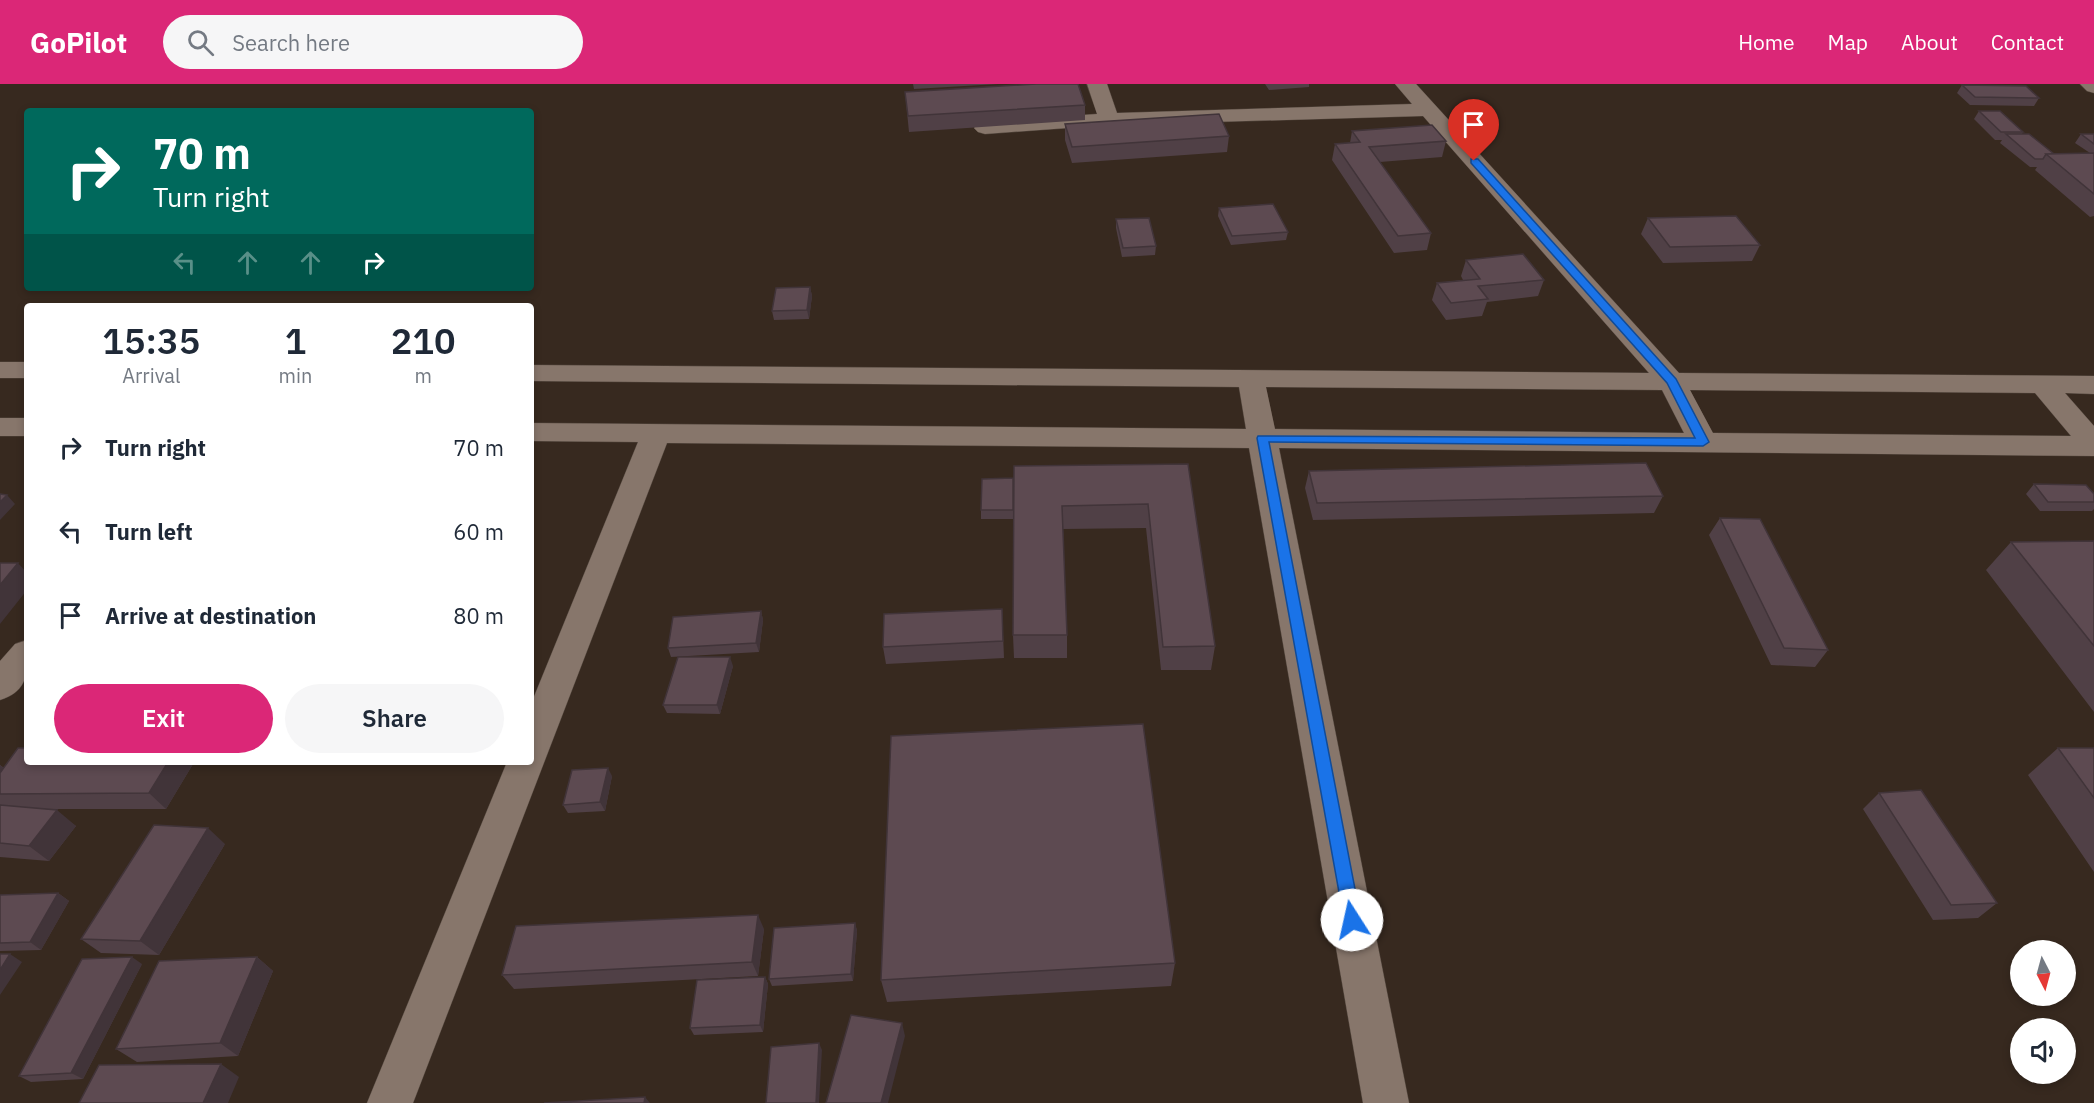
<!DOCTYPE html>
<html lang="en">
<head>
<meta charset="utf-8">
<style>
  :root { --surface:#fff; --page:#f6f6f7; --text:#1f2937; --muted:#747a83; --accent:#db2777 }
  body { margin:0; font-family:"IBM Plex Sans",sans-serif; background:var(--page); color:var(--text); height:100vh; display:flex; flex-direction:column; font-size:22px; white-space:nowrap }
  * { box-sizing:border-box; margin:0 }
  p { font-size:20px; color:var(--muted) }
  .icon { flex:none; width:33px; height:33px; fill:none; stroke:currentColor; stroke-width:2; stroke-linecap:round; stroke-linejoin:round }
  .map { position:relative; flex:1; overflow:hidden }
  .side { position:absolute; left:24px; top:219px; width:510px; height:462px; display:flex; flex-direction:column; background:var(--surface); border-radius:6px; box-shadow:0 3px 9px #0003 }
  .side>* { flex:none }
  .top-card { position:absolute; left:24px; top:24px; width:510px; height:183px; border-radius:6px; box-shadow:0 3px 9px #0003; background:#00695c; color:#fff; overflow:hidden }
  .needle { width:39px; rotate:174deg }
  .buttons { position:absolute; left:2010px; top:856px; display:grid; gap:12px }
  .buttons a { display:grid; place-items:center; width:66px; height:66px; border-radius:50%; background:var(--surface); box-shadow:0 3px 9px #0003; font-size:30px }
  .pin { position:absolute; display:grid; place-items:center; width:51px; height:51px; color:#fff; margin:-62px -26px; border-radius:50% 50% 50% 0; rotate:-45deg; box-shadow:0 0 6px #0007 }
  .pin .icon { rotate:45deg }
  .me { position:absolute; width:66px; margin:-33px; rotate:350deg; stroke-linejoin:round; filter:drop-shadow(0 0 4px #0008) }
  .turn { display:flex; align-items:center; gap:21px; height:126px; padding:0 30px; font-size:27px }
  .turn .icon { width:78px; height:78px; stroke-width:2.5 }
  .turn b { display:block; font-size:42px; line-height:51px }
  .lanes { display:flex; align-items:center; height:57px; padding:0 30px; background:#0003; justify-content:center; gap:30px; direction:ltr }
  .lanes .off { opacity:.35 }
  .eta { display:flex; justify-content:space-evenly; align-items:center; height:102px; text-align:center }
  .eta b { font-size:36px; font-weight:600; line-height:42px }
  .button { display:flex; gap:12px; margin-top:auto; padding:12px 30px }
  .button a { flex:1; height:69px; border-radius:36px; background:var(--accent); color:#fff; font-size:24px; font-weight:600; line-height:69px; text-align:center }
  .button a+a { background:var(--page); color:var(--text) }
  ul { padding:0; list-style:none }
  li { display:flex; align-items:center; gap:18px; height:84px; padding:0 30px }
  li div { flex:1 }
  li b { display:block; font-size:22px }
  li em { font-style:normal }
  header { display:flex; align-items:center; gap:36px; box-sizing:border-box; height:84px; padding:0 30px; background:var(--accent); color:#fff }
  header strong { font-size:28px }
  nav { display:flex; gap:33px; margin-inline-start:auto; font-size:21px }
  .search { width:420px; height:54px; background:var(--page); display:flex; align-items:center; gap:15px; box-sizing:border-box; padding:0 21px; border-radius:33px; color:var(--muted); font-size:22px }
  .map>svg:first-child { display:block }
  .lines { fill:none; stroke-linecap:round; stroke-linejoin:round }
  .minor-casing { stroke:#52463d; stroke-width:1 }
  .minor { fill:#87766b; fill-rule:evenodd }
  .wall { fill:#504046 }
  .shaded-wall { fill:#413439 }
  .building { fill:#5d4a51; stroke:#413439; stroke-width:1.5 }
  .route { fill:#1a73e8; stroke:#114b97; stroke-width:1.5 }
</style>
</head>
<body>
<header>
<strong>GoPilot</strong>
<div class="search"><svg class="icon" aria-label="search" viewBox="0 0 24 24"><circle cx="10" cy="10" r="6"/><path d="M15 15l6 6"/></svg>Search here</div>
<nav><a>Home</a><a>Map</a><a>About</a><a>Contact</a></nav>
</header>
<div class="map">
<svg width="2094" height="1019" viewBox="0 0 2094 1019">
  <rect width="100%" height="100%" fill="#37291f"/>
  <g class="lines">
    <defs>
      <path id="minor" d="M 1087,0 L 1107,0 L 1117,29 L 1412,20 L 1395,0 L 1416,0 L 1679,289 L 2094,292 L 2094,310 L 2065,309 L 2094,342 L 2094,372 L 1279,364 L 1409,1019 L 1363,1019 L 1249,364 L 667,359 L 413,1019 L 367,1019 L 507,678 L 531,678 L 531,620 L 638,358 L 531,357 L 531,339 L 1246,345 L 1239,303 L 531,297 L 531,281 L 1649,289 L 1423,32 L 1109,41 L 985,50 L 978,48 L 974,44 L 978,40 L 985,38 L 1097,30 ZM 1266,303 L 1662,306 L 1684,349 L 1275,345 ZM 1690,306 L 2035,309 L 2071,352 L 1713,349 Z
        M 2080,0 L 2094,0 L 2094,9 L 2087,7 Z
        M 0,278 L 27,278 L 27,294 L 0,294 Z
        M 0,334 L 27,334 L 27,352 L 0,352 Z
        M 27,556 C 27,583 32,606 0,616 L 0,577 L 15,560 Z"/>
    </defs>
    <use href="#minor" class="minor-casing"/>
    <use href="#minor" class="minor"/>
  </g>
  <path class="wall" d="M 913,0 L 998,0 L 914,5 Z
    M 1265,0 L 1309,0 L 1309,3 L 1269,6 Z
    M 1962,1 L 2039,14 L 2034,22 L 1970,21 L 1957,9 Z
    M 905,8 L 1085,21 L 1085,36 L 909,48 Z
    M 1979,27 L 2023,48 L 2022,50 L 2054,70 L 2090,69 L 2075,59 L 2081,50 L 2094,50 L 2094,132 L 2090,133 L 2035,86 L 2037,83 L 2030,83 L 2000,59 L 2002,56 L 1995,56 L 1974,35 Z
    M 1065,40 L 1229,52 L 1227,68 L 1072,79 L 1065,56 Z
    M 1352,47 L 1446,57 L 1442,73 L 1380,78 L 1431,149 L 1427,166 L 1394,169 L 1332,76 L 1335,60 L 1350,59 Z
    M 1219,124 L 1288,148 L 1286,156 L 1231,161 L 1218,132 Z
    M 1648,134 L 1760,161 L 1752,177 L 1663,179 L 1641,150 Z
    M 1116,135 L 1156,162 L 1155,171 L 1122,173 L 1116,144 Z
    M 1466,176 L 1544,196 L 1538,212 L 1487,218 L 1482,232 L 1446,236 L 1432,216 L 1437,199 L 1463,196 L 1461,192 Z
    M 810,203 L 812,212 L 809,235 L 774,236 L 772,227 Z
    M 1188,380 L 1215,562 L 1211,586 L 1161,586 L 1146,444 L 1063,445 L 1067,551 L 1067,574 L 1014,574 L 1013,551 L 1014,382 Z
    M 1309,387 L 1663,412 L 1654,429 L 1313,436 L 1305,404 Z
    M 1013,394 L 1013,435 L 981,435 L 981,426 Z
    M 2034,400 L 2094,410 L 2094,425 L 2092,427 L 2040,427 L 2026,410 Z
    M 1720,434 L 1828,566 L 1815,583 L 1771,581 L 1709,451 Z
    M 2094,457 L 2094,628 L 1986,486 L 2011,458 Z
    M 1002,525 L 1004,574 L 886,580 L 883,563 Z
    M 761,527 L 763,536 L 759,568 L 671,573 L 668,564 Z
    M 733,582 L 720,630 L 667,629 L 663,621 Z
    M 2058,664 L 2094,664 L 2094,788 L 2028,691 Z
    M 27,678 L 191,678 L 193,680 L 166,725 L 51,725 L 76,742 L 49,777 L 0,773 L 0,681 L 4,684 Z
    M 612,692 L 605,727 L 568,729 L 563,721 Z
    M 1879,709 L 1997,819 L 1978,834 L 1933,836 L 1863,725 Z
    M 225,760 L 159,871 L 101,869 L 81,855 Z
    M 58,809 L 69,817 L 41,866 L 0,867 L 0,811 Z
    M 855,839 L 857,847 L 853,897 L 772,902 L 769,895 Z
    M 764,845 L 758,892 L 514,905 L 502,891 Z
    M 257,873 L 273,887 L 238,972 L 137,978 L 116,965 Z
    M 1175,879 L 1171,902 L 887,918 L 881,896 Z
    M 142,880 L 83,995 L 31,998 L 19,992 Z
    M 765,893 L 768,900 L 763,948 L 694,951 L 690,944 Z"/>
  <path class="shaded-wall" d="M 810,203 L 812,212 L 809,235 L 807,226 Z
    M 7,411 L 15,420 L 0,436 L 0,418 Z
    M 18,479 L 27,489 L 27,506 L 0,540 L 0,501 Z
    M 761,527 L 763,536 L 759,568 L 756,559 Z
    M 730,573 L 733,582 L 720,630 L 717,621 Z
    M 168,678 L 191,678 L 193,680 L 166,725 L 149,709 Z
    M 0,681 L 8,688 L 0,701 Z
    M 608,684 L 612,692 L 605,727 L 600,718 Z
    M 57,726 L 76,742 L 49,777 L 29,762 Z
    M 208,744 L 225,760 L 159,871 L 140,857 Z
    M 58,809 L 69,817 L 41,866 L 30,858 Z
    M 758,831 L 764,845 L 758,892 L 752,878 Z
    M 855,839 L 857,847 L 853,897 L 851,890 Z
    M 10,870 L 22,878 L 0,911 L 0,886 Z
    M 132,873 L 142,880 L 83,995 L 71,989 Z
    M 257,873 L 273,887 L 238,972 L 220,959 Z
    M 765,893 L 768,900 L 763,948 L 760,941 Z
    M 902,939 L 905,952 L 888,1019 L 881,1019 Z
    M 819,959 L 822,966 L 819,1019 L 816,1019 Z
    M 221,980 L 239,993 L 228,1019 L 203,1019 Z
    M 645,1013 L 650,1019 L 644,1019 Z"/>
  <path class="building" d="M 1036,0 L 1078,0 L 1085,21 L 908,32 L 905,8 Z
    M 1962,1 L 2026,2 L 2039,14 L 1975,13 Z
    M 1979,27 L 2000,27 L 2023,48 L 2001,48 Z
    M 1219,30 L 1229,52 L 1072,63 L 1065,40 Z
    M 1432,41 L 1446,57 L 1369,63 L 1431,149 L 1398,152 L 1335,60 L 1360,58 L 1352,47 Z
    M 2006,50 L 2029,50 L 2054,70 L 2046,70 L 2043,75 L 2035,75 Z
    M 2081,50 L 2094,50 L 2094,60 Z
    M 2094,69 L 2094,110 L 2046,70 Z
    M 1273,120 L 1288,148 L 1232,152 L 1219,124 Z
    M 1736,132 L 1760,161 L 1670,163 L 1648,134 Z
    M 1149,134 L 1156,162 L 1123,164 L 1116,135 Z
    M 1523,170 L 1544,196 L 1478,202 L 1488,215 L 1451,219 L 1437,199 L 1480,195 L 1466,176 Z
    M 810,203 L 807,226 L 772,227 L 776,204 Z
    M 1646,379 L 1663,412 L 1317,419 L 1309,387 Z
    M 1188,380 L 1215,562 L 1163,563 L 1148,420 L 1062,422 L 1067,551 L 1013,551 L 1014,382 Z
    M 1013,394 L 1013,426 L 981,426 L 982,395 Z
    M 2034,400 L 2086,401 L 2094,410 L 2094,418 L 2048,418 Z
    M 0,410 L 7,411 L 0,418 Z
    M 1720,434 L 1760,435 L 1828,566 L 1784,564 Z
    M 2094,457 L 2094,562 L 2011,458 Z
    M 0,479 L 18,479 L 0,501 Z
    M 1002,525 L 1003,557 L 883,563 L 884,530 Z
    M 761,527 L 756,559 L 668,564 L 673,533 Z
    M 678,573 L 730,573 L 717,621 L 663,621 Z
    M 1143,640 L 1175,879 L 881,896 L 891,652 Z
    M 18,664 L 27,664 L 27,678 L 168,678 L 149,709 L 0,710 L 0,689 Z
    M 2058,664 L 2094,664 L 2094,714 Z
    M 608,684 L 600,718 L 563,721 L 572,686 Z
    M 1921,706 L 1997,819 L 1951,821 L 1879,709 Z
    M 0,721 L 57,726 L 29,762 L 0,759 Z
    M 154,741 L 208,744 L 140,857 L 81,855 Z
    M 58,809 L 30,858 L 0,859 L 0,811 Z
    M 758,831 L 752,878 L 502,891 L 516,842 Z
    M 855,839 L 851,890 L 769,895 L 774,844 Z
    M 0,870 L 10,870 L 0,886 Z
    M 132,873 L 71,989 L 19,992 L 82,875 Z
    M 257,873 L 220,959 L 116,965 L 159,877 Z
    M 765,893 L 760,941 L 690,944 L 697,896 Z
    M 851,931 L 902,939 L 881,1019 L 826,1019 Z
    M 819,959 L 816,1019 L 766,1019 L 771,963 Z
    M 221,980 L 203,1019 L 79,1019 L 99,981 Z
    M 645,1013 L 644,1019 L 544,1019 Z"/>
  <path class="route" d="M 1471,75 L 1478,75 L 1676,295 L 1709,358 L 1703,362 L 1269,358 L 1361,836 L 1358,841 L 1352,844 L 1346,841 L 1344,836 L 1257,354 L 1258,352 L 1695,354 L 1667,299 L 1471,79 Z"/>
</svg>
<div class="buttons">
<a><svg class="needle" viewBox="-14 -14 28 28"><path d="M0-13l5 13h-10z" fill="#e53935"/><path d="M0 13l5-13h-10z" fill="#747a83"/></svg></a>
<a><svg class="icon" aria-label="sound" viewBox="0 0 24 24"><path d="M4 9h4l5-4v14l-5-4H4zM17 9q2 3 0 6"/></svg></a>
</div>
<div class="pin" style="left:1474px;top:77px;background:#d93025"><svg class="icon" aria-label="arrive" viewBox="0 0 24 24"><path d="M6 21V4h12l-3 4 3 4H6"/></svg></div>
<svg class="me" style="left:1352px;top:836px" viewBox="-20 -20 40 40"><circle r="19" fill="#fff"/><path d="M0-13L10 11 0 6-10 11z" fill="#1a73e8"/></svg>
<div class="top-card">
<div class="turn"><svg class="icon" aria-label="right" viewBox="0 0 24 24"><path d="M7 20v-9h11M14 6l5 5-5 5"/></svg><div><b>70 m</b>Turn right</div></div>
<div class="lanes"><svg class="icon off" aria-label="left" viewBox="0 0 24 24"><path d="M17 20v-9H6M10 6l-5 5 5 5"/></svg><svg class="icon off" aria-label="ahead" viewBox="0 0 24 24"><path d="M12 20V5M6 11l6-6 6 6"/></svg><svg class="icon off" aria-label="ahead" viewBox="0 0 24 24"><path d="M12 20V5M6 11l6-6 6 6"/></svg><svg class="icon" aria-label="right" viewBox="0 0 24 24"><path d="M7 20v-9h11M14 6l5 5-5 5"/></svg></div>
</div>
<section class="side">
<div class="eta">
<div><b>15:35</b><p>Arrival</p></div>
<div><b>1</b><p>min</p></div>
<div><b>210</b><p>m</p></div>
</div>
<ul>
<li><svg class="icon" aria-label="right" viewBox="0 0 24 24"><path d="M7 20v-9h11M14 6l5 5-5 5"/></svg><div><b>Turn right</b></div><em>70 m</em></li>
<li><svg class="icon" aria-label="left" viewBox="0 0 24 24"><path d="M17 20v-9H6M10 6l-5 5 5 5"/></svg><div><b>Turn left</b></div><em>60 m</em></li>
<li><svg class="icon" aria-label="arrive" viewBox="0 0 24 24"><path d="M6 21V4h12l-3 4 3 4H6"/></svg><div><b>Arrive at destination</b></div><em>80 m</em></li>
</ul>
<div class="button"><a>Exit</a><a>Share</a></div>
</section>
</div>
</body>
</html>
